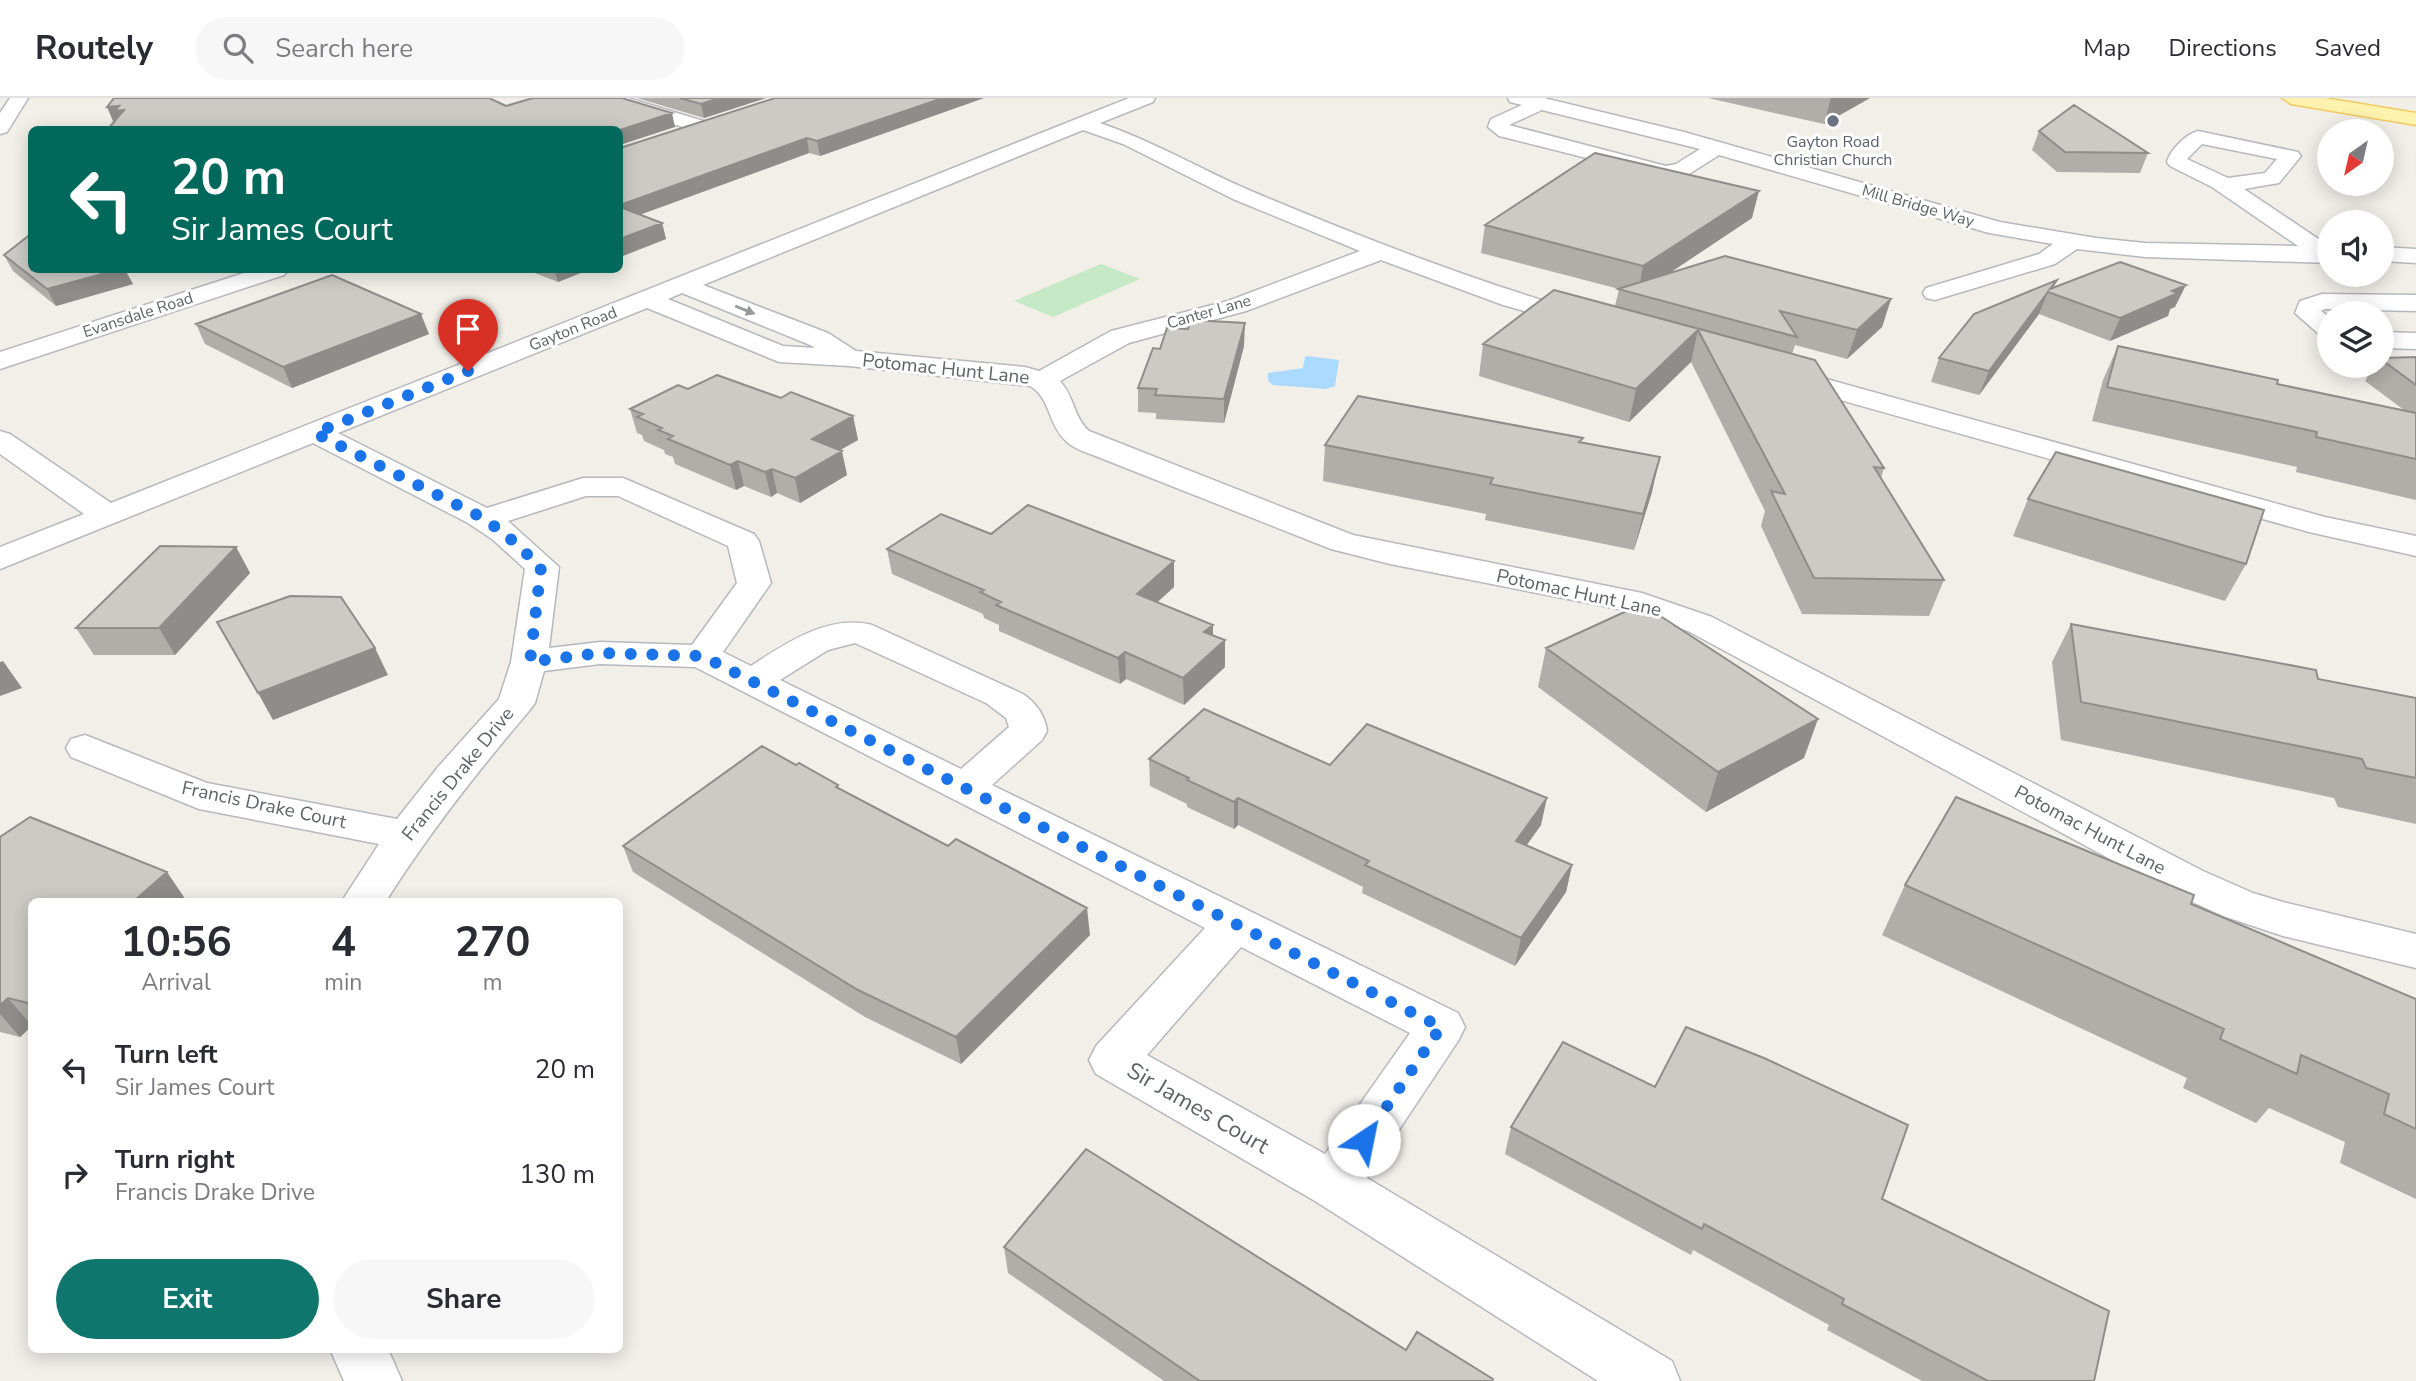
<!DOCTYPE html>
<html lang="en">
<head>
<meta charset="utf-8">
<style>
  :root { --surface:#fff; --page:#f7f7f7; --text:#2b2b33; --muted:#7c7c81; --line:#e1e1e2; --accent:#0f766e }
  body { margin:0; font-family:"Nunito Sans",sans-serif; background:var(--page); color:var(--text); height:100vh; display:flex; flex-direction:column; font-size:26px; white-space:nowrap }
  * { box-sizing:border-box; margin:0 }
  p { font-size:23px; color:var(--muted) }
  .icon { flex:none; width:38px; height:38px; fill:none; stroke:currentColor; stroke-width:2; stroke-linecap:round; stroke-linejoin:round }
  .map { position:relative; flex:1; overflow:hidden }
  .panel { position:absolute; left:28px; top:800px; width:595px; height:455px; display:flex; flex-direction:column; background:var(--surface); border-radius:10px; box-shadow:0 4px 18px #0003 }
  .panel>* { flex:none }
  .guide { position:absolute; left:28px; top:28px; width:595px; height:147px; border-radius:10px; box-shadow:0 4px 18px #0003; background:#00695c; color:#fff; overflow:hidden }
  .needle { width:46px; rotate:214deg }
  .controls { position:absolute; left:2317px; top:21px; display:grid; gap:14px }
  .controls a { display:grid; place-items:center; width:77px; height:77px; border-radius:50%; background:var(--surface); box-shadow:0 4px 18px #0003; font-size:35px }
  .pin { position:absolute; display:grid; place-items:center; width:60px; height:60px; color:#fff; margin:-72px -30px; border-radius:50% 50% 50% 0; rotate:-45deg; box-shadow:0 0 7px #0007 }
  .pin .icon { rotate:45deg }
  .me { position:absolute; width:77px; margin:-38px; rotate:34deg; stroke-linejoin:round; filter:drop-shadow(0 0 5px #0008) }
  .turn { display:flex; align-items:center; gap:24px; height:147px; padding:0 28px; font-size:32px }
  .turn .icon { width:91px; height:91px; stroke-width:2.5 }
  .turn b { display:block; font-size:49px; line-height:60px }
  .eta { display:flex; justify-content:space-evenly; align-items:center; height:119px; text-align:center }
  .eta b { font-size:42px; font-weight:700; line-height:49px }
  .action { display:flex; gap:14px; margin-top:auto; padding:14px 28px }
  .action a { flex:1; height:80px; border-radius:42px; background:var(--accent); color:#fff; font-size:28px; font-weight:700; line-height:80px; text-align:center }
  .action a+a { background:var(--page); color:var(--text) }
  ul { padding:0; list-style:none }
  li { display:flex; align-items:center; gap:21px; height:105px; padding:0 28px }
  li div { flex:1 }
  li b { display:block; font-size:26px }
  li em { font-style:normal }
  header { display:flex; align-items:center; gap:42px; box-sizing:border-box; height:98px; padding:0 35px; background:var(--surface); border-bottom:2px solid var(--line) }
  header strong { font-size:33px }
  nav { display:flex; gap:38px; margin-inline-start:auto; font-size:24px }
  .search { width:490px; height:63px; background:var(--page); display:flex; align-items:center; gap:18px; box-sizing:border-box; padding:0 24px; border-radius:38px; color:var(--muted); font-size:26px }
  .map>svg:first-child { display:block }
  .green { fill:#c5e8c5 }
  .water { fill:#aadaff }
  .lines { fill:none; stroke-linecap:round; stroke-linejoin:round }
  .minor-casing { stroke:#b5b8bc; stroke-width:3 }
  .major-casing { stroke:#f2c960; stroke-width:3 }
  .minor { fill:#fff; fill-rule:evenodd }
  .major { fill:#fff2af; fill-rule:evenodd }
  .wall { fill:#afaea9 }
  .shaded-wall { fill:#8f8d8a }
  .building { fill:#cccac5; stroke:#8f8d8a; stroke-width:2 }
  .oneway { fill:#979a9d }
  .route { stroke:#1a73e8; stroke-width:12; stroke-dasharray:0 21.6 }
  .worship-dot { fill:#6b7280; stroke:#fff; stroke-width:2.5 }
  .labels { text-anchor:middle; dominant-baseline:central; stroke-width:6; stroke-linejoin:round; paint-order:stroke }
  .far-worship-label { font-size:16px; fill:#5b616d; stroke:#fff }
  .far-street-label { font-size:16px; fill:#5f6368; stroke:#fff }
  .street-label { font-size:19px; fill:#5f6368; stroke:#fff }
  .near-street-label { font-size:23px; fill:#5f6368; stroke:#fff }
</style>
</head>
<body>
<header>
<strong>Routely</strong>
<div class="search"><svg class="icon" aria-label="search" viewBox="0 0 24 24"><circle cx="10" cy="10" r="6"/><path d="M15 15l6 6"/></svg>Search here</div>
<nav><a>Map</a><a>Directions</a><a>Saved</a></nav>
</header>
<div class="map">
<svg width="2416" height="1283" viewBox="0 0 2416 1283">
  <rect width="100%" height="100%" fill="#f1efe8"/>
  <path class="green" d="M 1101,166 L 1140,181 L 1053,219 L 1014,203 Z"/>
  <path class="water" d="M 1307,258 L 1339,262 L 1335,288 L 1326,291 L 1273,287 L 1268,283 L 1268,275 L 1303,270 L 1305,259 Z"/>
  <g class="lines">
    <defs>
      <path id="minor" d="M 10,0 L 28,0 L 7,34 L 0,36 L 0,15 Z
        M 599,0 L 628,0 L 710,25 L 713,29 L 703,35 L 696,33 L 601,4 Z
        M 1129,0 L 1155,0 L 1153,4 L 1100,25 C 1153,43 1200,71 1251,93 C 1363,140 1475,184 1592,217 L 1596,222 L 1592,227 L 1583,230 L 1574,227 L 1503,207 L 1381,162 L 1246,213 L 1129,245 L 1060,283 C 1074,298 1074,320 1089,333 L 1353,437 L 1642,495 L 1712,519 L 2203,773 L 2253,795 L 2283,804 L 2416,836 L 2416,870 L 2283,838 L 2223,818 L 2173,795 L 1688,533 L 1634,514 L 1390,466 L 1331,451 L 1093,357 C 1084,354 1074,350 1067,344 C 1048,328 1051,300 1030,288 L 849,268 L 779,264 L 647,210 L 338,335 L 487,410 L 583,380 L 623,380 L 754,436 L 759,443 L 771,485 L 723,554 L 751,568 C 786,545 829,516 872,527 L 1023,596 C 1036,605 1045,617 1047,633 L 1042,642 L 992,687 L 1458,915 L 1465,929 L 1458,943 L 1367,1080 L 1672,1263 L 1680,1283 L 1598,1283 L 1315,1103 L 1096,976 L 1089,962 L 1096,948 L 1205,830 L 695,569 L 600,566 L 544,573 L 535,605 L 529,613 C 477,674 429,735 386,803 L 342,803 L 379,746 L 199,711 L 71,659 L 66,650 L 71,641 L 85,637 L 207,685 L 397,721 L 438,669 L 499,601 L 511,564 L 525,471 L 492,441 L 468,425 L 313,345 L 0,471 L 0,449 L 84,416 L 0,356 L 0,333 L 10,336 L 111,405 ZM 1083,32 L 1123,46 L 1233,101 L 1360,153 L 1228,203 L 1111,233 L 1039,273 L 1025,269 L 856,253 L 828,235 L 703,187 ZM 682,195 L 810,247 L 815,250 L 783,248 L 668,201 ZM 586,398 L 618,398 L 728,448 L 737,485 L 692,547 L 600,544 L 549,550 L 559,469 L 508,423 ZM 855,545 L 986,605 L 1006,620 L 1009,629 L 961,671 L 780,582 L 828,552 ZM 1241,849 L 1410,935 L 1325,1056 L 1147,957 Z
        M 1508,0 L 1544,0 L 1684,34 L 2000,124 L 2096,140 L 2145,145 L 2298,148 L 2212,89 L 2170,68 L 2167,64 C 2170,52 2186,36 2198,33 L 2298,54 L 2301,58 L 2279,85 L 2244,91 L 2329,148 L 2329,165 L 2145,159 L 2077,151 L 2055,166 L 1935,202 L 1926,200 L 1923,195 L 1926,190 L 2039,156 L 2053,146 L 1989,135 L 1719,57 L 1689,76 L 1666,80 L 1499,38 L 1488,29 L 1491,21 L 1522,7 L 1510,4 ZM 1542,12 L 1700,51 L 1676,66 L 1666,68 L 1509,27 ZM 2202,46 L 2277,61 L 2265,75 L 2228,80 L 2187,61 Z
        M 2382,149 L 2416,151 L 2416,165 L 2382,163 Z
        M 253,172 L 288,172 L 284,177 L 0,271 L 0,254 Z
        M 2322,196 L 2416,197 L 2416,213 L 2325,211 L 2321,213 L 2329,219 L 2329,240 L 2320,237 L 2295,215 L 2300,203 Z
        M 2382,234 L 2416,235 L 2416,251 L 2382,250 Z
        M 1783,269 L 2325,419 L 2416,438 L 2416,458 L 2309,434 L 1773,283 L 1769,277 L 1773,271 Z
        M 330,1251 L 388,1251 L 402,1283 L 344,1283 Z"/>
      <path id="major" d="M 2282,0 L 2325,0 L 2416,15 L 2416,27 L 2291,6 Z"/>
    </defs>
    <use href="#minor" class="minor-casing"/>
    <use href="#major" class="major-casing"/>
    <use href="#minor" class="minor"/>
    <use href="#major" class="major"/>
  </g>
  <path class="wall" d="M 637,0 L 766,0 L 704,20 Z
    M 775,0 L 984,0 L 820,58 L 809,55 L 639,117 L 662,125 L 666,141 L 620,159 L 620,50 Z
    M 1708,0 L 1870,0 L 1824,26 Z
    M 2039,33 L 2148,55 L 2140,75 L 2057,74 L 2032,52 Z
    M 1752,120 L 1668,176 L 1891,201 L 1882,229 L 1847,261 L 1795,247 L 1792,256 L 1884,370 L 1881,380 L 1944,482 L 1929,518 L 1802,516 L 1761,428 L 1765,413 L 1691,264 L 1629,324 L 1479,278 L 1483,246 L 1615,208 L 1619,191 L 1481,155 L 1485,127 Z
    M 4,157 L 32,172 L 125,172 L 133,186 L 56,208 L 13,173 Z
    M 527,172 L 588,172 L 558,184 Z
    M 2057,182 L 2054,189 L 2175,209 L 2170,211 L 2168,218 L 2110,243 L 2039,216 L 1979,297 L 1931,284 L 1939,260 Z
    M 196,226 L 429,236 L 292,290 L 205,246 Z
    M 1244,248 L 1224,325 L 1156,321 L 1156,315 L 1138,314 L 1138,290 L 1160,251 Z
    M 2118,248 L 2277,286 L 2404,312 L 2365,283 L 2374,268 L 2382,268 L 2382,260 L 2416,259 L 2416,402 L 2296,374 L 2297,369 L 2092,323 L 2103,282 Z
    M 688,291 L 781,300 L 853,318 L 858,342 L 840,352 L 847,377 L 800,405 L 777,395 L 771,399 L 744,388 L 736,392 L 675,366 L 673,359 L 665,356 L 664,352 L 644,343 L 642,337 L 637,335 L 630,311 Z
    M 1582,344 L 1652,394 L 1634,452 L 1485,422 L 1486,416 L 1323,383 L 1325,347 Z
    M 2028,401 L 2246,466 L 2225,503 L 2013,438 Z
    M 991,436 L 1174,463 L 1174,489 L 1157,504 L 1213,537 L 1225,569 L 1184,607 L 1126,581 L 1120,586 L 999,533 L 999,527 L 984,520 L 983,516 L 892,476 L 887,451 Z
    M 236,449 L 250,475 L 175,557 L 94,557 L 76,530 Z
    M 2071,526 L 2318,581 L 2416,600 L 2416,726 L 2338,709 L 2334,700 L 2061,642 L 2052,564 Z
    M 1546,550 L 1804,660 L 1706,714 L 1538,589 Z
    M 1149,661 L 1330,667 L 1541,727 L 1527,747 L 1572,767 L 1566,794 L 1515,868 L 1362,795 L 1363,789 L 1238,727 L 1234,731 L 1187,709 L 1187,706 L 1150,688 Z
    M 838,687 L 839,690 L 1090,837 L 961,966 L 865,919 L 633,774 L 623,748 Z
    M 0,739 L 186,802 L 32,803 L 32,928 L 20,939 L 0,934 Z
    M 1905,787 L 2191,806 L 2416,901 L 2416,1101 L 2340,1065 L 2345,1044 L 2269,1010 L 2256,1025 L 2183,990 L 2187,980 L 1882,837 Z
    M 1511,1029 L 1882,1101 L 2094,1283 L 1922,1283 L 1827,1232 L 1829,1227 L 1693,1152 L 1691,1157 L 1505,1056 Z
    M 1004,1149 L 1492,1283 L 1164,1283 L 1008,1175 Z"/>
  <path class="shaded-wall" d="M 720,0 L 766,0 L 704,20 L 701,6 Z
    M 943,0 L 984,0 L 820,58 L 817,43 Z
    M 1831,0 L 1870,0 L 1824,26 Z
    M 119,8 L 124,12 L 118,22 L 113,23 L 107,9 Z
    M 672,15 L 675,29 L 620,47 L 620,32 Z
    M 807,40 L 809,55 L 620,124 L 620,107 Z
    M 1759,93 L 1752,120 L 1638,196 L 1643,168 Z
    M 662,125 L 666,141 L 620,159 L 620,141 Z
    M 117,172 L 125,172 L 133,186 L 56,208 L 47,191 Z
    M 554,172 L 588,172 L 558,184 Z
    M 2186,187 L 2175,209 L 2170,211 L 2168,218 L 2110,243 L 2120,220 L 2172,193 Z
    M 2048,194 L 2039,216 L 1979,297 L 1989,273 Z
    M 1891,201 L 1882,229 L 1847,261 L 1857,232 Z
    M 421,216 L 429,236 L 292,290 L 283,269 Z
    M 1245,225 L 1244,248 L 1224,325 L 1224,301 Z
    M 1698,232 L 1691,264 L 1629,324 L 1636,291 Z
    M 853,318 L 858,342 L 817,365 L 812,341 Z
    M 842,353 L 847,377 L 800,405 L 795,380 Z
    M 1660,359 L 1652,394 L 1634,452 L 1643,416 Z
    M 738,363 L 744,388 L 736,392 L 730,367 Z
    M 772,371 L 777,395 L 771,399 L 765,374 Z
    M 236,449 L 250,475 L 175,557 L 159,530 Z
    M 1174,463 L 1174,489 L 1138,522 L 1137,496 Z
    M 1213,527 L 1213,553 L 1204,534 Z
    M 1225,542 L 1225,569 L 1184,607 L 1183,580 Z
    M 375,550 L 388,577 L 273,622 L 258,595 Z
    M 1125,554 L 1126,581 L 1120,586 L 1118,560 Z
    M 3,563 L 22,590 L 0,598 L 0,564 Z
    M 1818,621 L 1804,660 L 1706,714 L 1718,674 Z
    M 1238,700 L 1238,727 L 1234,731 L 1234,704 Z
    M 1547,700 L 1541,727 L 1510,770 L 1516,743 Z
    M 1572,767 L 1566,794 L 1515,868 L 1521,840 Z
    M 167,774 L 186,802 L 184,803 L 135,803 L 135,802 Z
    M 1087,810 L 1090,837 L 961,966 L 956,939 Z
    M 8,900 L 32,928 L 20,939 L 0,916 L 0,907 Z"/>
  <path class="building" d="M 114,0 L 489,0 L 506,8 L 533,0 L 622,0 L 672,15 L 620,32 L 107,32 L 124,12 L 114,13 L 119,8 L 107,9 Z
    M 680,0 L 720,0 L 701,6 Z
    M 775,0 L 943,0 L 817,43 L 807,40 L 620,107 L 620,50 Z
    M 2074,7 L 2148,55 L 2065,54 L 2039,33 Z
    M 1595,55 L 1759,93 L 1643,168 L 1485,127 Z
    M 620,109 L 662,125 L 620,141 Z
    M 32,135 L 32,172 L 117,172 L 47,191 L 4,157 Z
    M 1725,158 L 1891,201 L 1857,232 L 1780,213 L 1797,239 L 1618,191 Z
    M 2120,164 L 2186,187 L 2172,193 L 2178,195 L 2120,220 L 2048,194 L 1989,273 L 1939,260 L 1974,216 L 2057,182 L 2050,191 Z
    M 332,177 L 421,216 L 283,269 L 196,226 Z
    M 1554,192 L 1815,262 L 1884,370 L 1874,369 L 1944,482 L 1814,480 L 1771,393 L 1785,396 L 1698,232 L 1636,291 L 1483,246 Z
    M 1191,222 L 1245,225 L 1224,301 L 1155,297 L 1157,291 L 1138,290 L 1153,250 L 1160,251 L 1167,230 L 1188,231 Z
    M 2118,248 L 2278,282 L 2277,286 L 2416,315 L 2416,361 L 2316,339 L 2317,334 L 2107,289 Z
    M 2416,259 L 2416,287 L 2382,262 L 2382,260 Z
    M 717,277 L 781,300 L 791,294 L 853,318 L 812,341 L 842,353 L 795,380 L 772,371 L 765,374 L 738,363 L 730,367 L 668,341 L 673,338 L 658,332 L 662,330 L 637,319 L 643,316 L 630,311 L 678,287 L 688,291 Z
    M 1358,298 L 1583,340 L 1579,344 L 1660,359 L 1643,416 L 1490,386 L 1493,380 L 1325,347 Z
    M 2056,354 L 2264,412 L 2246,466 L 2028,401 Z
    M 1028,407 L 1174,463 L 1137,496 L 1213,527 L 1204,534 L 1225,542 L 1183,580 L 1125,554 L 1118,560 L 996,507 L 1001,504 L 980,494 L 984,492 L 887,451 L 941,416 L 991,436 Z
    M 160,448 L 236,449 L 159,530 L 76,530 Z
    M 290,498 L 341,499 L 375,550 L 258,595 L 217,524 Z
    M 1642,506 L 1818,621 L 1718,674 L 1546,550 Z
    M 2071,526 L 2316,572 L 2318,581 L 2416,600 L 2416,680 L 2366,670 L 2362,661 L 2081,604 Z
    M 1204,611 L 1330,667 L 1367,626 L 1547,700 L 1516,743 L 1572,767 L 1521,840 L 1365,767 L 1369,763 L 1238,700 L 1234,704 L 1187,682 L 1189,680 L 1149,661 Z
    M 762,648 L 796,667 L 799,665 L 838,687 L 836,689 L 948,748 L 956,741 L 1087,810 L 956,939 L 858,892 L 623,748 Z
    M 1956,699 L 2194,797 L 2191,806 L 2416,901 L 2416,1031 L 2384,1016 L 2389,996 L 2301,957 L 2297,976 L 2220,941 L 2224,931 L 1905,787 Z
    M 30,719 L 167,774 L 135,802 L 139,803 L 32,803 L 32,906 L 8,900 L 0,907 L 0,739 Z
    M 1686,929 L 1764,960 L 1908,1027 L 1882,1101 L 2109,1213 L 2094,1283 L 1988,1283 L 1842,1206 L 1844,1201 L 1704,1126 L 1702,1131 L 1511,1029 L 1563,944 L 1655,989 Z
    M 1086,1051 L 1406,1252 L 1417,1234 L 1493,1281 L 1492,1283 L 1200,1283 L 1004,1149 Z"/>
  <defs><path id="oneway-solid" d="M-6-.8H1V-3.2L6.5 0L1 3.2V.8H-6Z" transform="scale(1.75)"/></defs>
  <use class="oneway" href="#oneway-solid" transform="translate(745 212) rotate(22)"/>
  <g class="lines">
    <path class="route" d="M 468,273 L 315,335 L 479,418 L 503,434 L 541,469 L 530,564 L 600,555 L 702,558 L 1441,929 L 1364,1042"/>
  </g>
  <circle class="worship-dot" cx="1833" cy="23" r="7"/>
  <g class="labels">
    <g class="far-worship-label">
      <text x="1833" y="44">Gayton Road<tspan x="1833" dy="18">Christian Church</tspan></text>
    </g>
    <g class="far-street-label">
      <text transform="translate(1918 108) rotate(16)">Mill Bridge Way</text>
      <text transform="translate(1209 214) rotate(-16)">Canter Lane</text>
      <text transform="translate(138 217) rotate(-18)">Evansdale Road</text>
      <text transform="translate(573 231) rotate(-22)">Gayton Road</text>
    </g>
    <g class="street-label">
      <text transform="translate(946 271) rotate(6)">Potomac Hunt Lane</text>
      <text transform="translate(1579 495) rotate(12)">Potomac Hunt Lane</text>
      <text transform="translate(458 676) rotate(-51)">Francis Drake Drive</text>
      <text transform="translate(264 707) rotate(12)">Francis Drake Court</text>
      <text transform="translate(2090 732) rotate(28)">Potomac Hunt Lane</text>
    </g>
    <g class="near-street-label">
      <text transform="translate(1198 1010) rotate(30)">Sir James Court</text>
    </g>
  </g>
</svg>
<div class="controls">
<a><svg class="needle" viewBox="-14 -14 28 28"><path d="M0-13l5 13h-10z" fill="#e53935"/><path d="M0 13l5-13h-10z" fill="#7c7c81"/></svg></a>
<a><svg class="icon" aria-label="sound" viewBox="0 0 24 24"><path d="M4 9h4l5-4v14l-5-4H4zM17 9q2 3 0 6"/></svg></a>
<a><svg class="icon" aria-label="layers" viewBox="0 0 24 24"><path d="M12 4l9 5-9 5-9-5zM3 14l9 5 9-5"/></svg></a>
</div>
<div class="pin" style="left:468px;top:273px;background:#d93025"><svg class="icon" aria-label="arrive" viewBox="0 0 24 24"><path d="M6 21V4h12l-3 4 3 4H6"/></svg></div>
<svg class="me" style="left:1364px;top:1042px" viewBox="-20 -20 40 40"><circle r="19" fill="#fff"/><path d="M0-13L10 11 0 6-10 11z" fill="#1a73e8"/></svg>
<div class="guide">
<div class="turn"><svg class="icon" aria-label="left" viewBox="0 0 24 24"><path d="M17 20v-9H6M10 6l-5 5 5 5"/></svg><div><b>20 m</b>Sir James Court</div></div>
</div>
<section class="panel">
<div class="eta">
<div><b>10:56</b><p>Arrival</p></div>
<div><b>4</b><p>min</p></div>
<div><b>270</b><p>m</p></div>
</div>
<ul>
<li><svg class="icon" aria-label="left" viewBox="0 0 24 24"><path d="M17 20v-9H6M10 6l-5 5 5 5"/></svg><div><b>Turn left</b><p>Sir James Court</p></div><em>20 m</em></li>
<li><svg class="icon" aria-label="right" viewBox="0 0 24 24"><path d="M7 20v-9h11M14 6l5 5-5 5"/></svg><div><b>Turn right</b><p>Francis Drake Drive</p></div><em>130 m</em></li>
</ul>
<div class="action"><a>Exit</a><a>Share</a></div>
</section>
</div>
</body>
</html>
